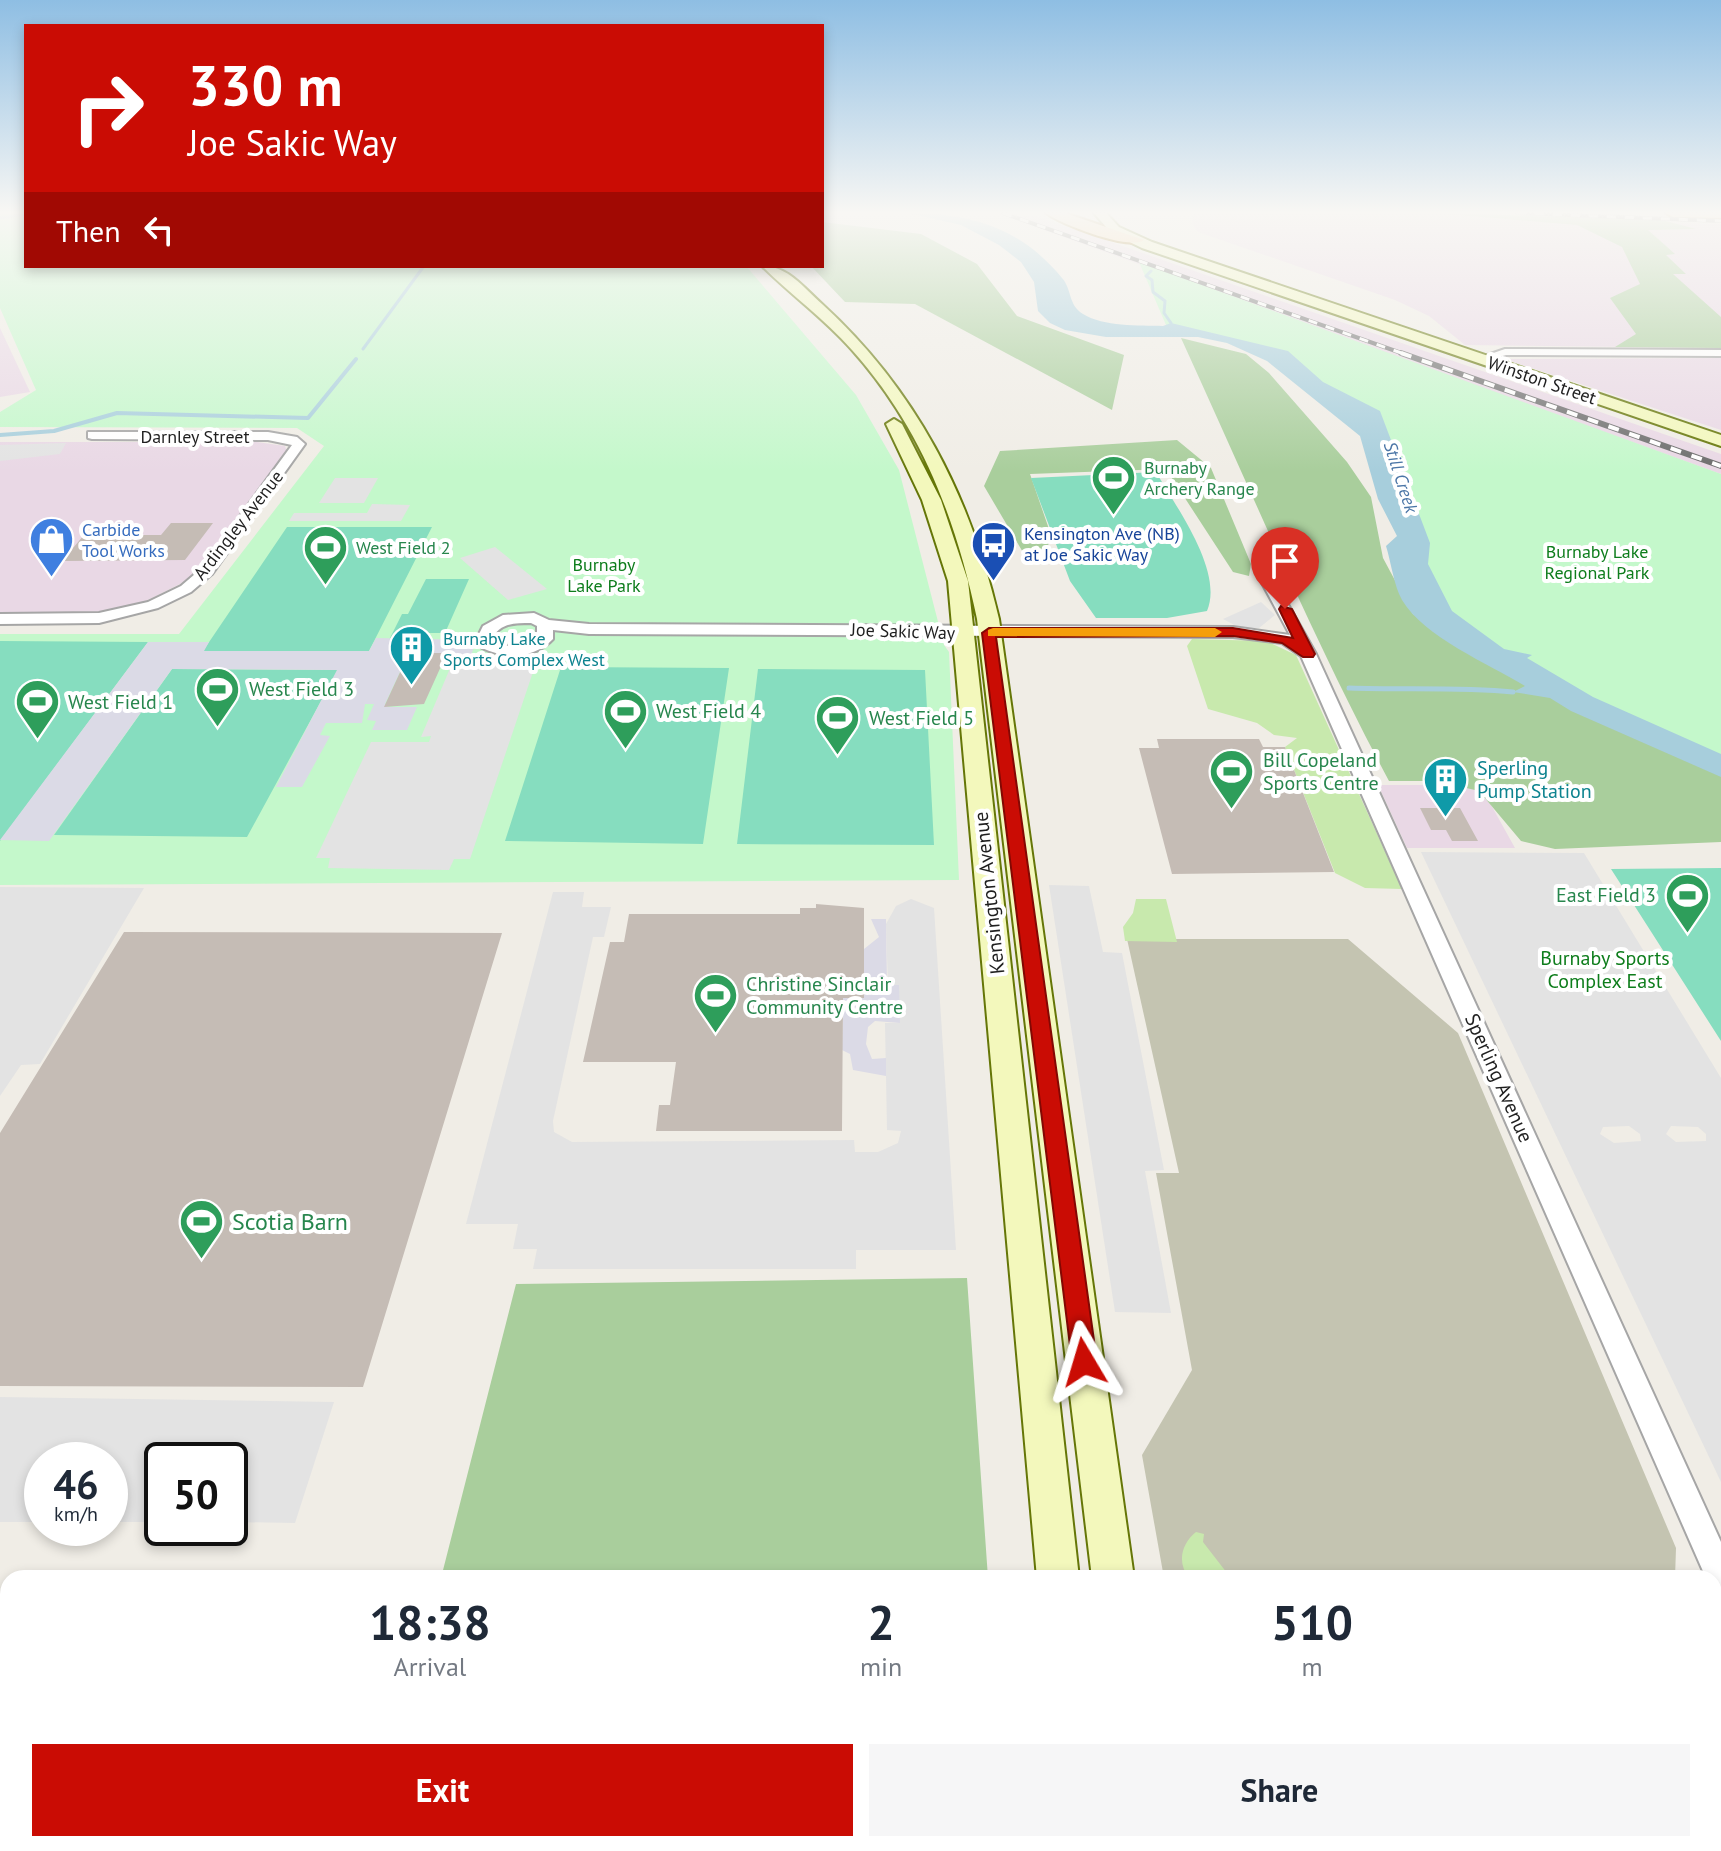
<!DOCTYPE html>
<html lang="en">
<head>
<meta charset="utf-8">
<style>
  :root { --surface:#fff; --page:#f6f6f7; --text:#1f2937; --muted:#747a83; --accent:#ca0c04 }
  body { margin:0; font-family:"PT Sans",sans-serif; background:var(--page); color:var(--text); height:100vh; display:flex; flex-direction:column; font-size:30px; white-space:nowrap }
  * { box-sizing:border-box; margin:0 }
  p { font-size:26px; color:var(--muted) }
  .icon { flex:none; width:44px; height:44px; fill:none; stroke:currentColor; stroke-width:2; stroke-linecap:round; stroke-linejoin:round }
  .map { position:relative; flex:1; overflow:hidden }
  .sheet { position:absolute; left:0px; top:1570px; width:1722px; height:282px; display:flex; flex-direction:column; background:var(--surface); border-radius:24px 24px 0 0; box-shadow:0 4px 12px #0003 }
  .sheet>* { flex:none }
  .top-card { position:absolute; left:24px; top:24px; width:800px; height:244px; border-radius:0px; box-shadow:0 4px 12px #0003; background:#ca0c04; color:#fff; overflow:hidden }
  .speed { position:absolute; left:24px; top:1442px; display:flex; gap:16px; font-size:40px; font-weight:700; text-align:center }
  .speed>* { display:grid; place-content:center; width:104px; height:104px; border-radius:50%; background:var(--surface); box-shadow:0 4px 12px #0003; line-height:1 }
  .speed small { font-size:20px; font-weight:400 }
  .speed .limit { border:4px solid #111; border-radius:12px; background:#fff; color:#111 }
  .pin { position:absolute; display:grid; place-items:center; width:68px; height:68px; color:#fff; margin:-82px -34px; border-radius:50% 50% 50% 0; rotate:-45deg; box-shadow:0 0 8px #0007 }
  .pin .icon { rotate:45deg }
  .me { position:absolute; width:88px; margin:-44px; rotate:353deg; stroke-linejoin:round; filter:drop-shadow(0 0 6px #0008) }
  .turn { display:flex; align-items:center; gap:28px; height:168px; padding:0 32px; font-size:36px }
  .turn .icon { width:104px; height:104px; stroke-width:2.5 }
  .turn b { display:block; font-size:56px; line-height:68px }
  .then { display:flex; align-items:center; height:76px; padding:0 32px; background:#0003; gap:16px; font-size:30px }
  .eta { display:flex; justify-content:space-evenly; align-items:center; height:136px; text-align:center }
  .eta b { font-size:48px; font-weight:700; line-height:56px }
  .action { display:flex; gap:16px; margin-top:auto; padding:16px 32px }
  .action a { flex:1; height:92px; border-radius:0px; background:var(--accent); color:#fff; font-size:32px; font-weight:700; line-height:92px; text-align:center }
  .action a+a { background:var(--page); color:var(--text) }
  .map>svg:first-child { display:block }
  .industrial { fill:#e9d8e5 }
  .religious { fill:#cdcdcd }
  .construction { fill:#c4c4b1 }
  .grass { fill:#c8e9ad }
  .forest { fill:#a9ce9c }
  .park { fill:#c4f8cb }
  .pitch { fill:#86ddbf }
  .parking { fill:#e3e3e3; fill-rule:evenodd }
  .plaza { fill:#dbdae6 }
  .water { fill:#a7cedc }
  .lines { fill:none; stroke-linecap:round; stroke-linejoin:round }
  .stream-far3 { stroke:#a7cedc; stroke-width:3 }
  .stream-far2 { stroke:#a7cedc; stroke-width:4 }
  .stream-far1 { stroke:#a7cedc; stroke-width:5 }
  .stream { stroke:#a7cedc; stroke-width:9 }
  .building { fill:#c5bcb5 }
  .street-casing { stroke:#a6a6a6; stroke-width:4 }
  .secondary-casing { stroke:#657607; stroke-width:4 }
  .primary-casing { stroke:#986c03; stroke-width:4 }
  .street { fill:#fff; fill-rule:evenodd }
  .secondary { fill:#f3f8bc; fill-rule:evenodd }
  .primary { fill:#fad7a1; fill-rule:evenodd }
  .rail-far1-casing { stroke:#6d6d6d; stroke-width:4 }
  .rail-casing { stroke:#6d6d6d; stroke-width:6 }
  .rail-far1 { stroke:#fff; stroke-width:3; stroke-dasharray:9; stroke-linecap:butt }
  .rail { stroke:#fff; stroke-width:4; stroke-dasharray:11; stroke-linecap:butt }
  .route { fill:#ca0c04; stroke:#830803; stroke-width:2 }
  .slow { fill:#f59e0b }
  .labels { text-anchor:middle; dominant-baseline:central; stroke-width:8; stroke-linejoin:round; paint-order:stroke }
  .far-street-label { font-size:18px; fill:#1f1f1f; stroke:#fff }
  .far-leisure-label { font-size:18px; fill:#27864d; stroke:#fff; text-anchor:start }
  .far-water-label { font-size:18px; font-style:italic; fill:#4a75a6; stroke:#fff }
  .far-shop-label { font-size:18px; fill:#366cbe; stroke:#fff; text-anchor:start }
  .far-transit-label { font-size:18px; fill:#164399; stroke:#fff; text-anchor:start }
  .far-park-label { font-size:18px; fill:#0e7d1c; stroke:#fff }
  .far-culture-label { font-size:18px; fill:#0d838f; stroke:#fff; text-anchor:start }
  .leisure-label { font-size:20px; fill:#27864d; stroke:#fff; text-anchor:start }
  .culture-label { font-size:20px; fill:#0d838f; stroke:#fff; text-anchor:start }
  .street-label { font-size:20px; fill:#1f1f1f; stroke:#fff }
  .park-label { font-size:20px; fill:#0e7d1c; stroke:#fff }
  .near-leisure-label { font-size:24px; fill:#27864d; stroke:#fff; text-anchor:start }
</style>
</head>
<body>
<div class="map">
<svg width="1721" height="1851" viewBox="0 0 1721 1851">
  <rect width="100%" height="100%" fill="#f0ede6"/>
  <path class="industrial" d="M 997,213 L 1039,217 L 1721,454 L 1721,474 Z
    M 1194,213 L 1436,213 L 1546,222 L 1721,224 L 1721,348 L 1465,345 L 1429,316 L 1395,300 L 1198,232 L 1192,223 Z
    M 0,328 L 30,392 L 0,397 Z
    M 1721,358 L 1721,430 L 1504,359 Z
    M 0,442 L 257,442 L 285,446 L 288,455 L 194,577 L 138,605 L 81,615 L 0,614 Z
    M 1378,785 L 1480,785 L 1515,848 L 1407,848 Z"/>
  <path class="religious" d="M 197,1844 L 1023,1844 L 1024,1851 L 195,1851 Z"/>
  <path class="construction" d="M 1127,939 L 1348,939 L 1458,1033 L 1676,1548 L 1675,1578 L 1164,1578 L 1142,1455 L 1192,1370 L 1156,1173 L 1179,1173 Z"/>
  <path class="grass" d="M 1192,639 L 1266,641 L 1296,655 L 1402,889 L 1365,888 L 1335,873 L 1285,747 L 1297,738 L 1274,735 L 1257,723 L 1208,709 L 1187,646 Z
    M 1136,899 L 1166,899 L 1177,942 L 1125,941 L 1123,927 L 1133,913 Z
    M 1196,1532 L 1204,1534 L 1203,1542 L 1227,1573 L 1225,1578 L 1189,1578 C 1177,1563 1181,1544 1196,1532 Z"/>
  <path class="forest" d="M 1436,213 L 1662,220 L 1696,229 L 1648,230 L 1675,254 L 1666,255 L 1686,274 L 1673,274 L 1721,317 L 1721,348 L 1615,347 L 1636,334 L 1610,298 L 1640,284 L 1622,247 L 1577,225 Z
    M 822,222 L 921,234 L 977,264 L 1017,316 L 1124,355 L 1112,410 L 915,304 L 845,302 L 811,266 L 822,266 Z
    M 1181,338 L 1246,354 L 1269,373 L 1347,462 L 1371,497 L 1383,558 L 1413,614 L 1508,674 L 1721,776 L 1721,842 L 1555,849 L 1521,841 L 1479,791 L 1437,781 L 1389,781 C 1312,637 1249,486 1181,338 Z
    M 1177,440 L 1211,468 L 1251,564 L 1249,576 L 1233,572 L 1166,469 L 1030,474 L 1050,532 L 1047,555 L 1024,554 L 984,486 L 1000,451 Z
    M 967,1278 L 988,1578 L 441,1578 L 516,1284 Z"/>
  <path class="park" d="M 0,213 L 26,213 L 26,266 L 746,266 L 856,395 L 899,470 L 944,645 L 949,652 L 959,880 L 0,885 L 0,634 L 179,634 L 324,446 L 297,428 L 0,427 L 0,412 L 36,390 L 0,308 Z
    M 1139,262 L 1721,474 L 1721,758 L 1634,721 L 1461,630 L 1422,574 L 1374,417 L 1268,347 L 1166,325 Z
    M 0,1734 L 8,1734 L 8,1844 L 173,1844 L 171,1851 L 0,1851 Z"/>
  <path class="pitch" d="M 1156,472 C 1176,507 1224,571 1207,611 L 1167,618 L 1096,618 L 1070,581 L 1031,478 Z
    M 287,527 L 432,527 L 369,651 L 203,651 Z
    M 426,579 L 469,579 L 445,633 L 422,633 L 418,640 L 389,640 L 402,614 L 408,614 Z
    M 0,641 L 148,642 L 0,841 Z
    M 561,667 L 729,668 L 703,844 L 505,841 Z
    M 172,669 L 338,670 L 247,837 L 54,835 Z
    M 758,669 L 925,670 L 934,845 L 737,844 Z
    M 1721,868 L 1721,1041 L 1611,869 Z
    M 1714,1769 L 1721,1769 L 1721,1851 L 1368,1851 L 1367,1844 L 1714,1844 Z"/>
  <path class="parking" d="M 66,443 L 60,454 L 0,461 L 0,445 Z
    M 335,478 L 378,478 L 364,503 L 319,503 Z
    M 372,504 L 410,505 L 401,521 L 289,521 L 294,513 L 367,513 Z
    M 495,547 L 547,589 L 508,600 L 460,558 Z
    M 1261,602 L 1275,615 L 1259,628 L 1240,628 L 1223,619 Z
    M 451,666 L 535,666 L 470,859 L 454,859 L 449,870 L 328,868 L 330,858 L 316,858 L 371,742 L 429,742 L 431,736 L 421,737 Z
    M 1421,852 L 1584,853 L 1721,1078 L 1721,1482 ZM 1629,1126 L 1640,1134 L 1641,1141 L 1614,1143 L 1600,1134 L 1603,1127 ZM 1671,1126 L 1698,1127 L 1706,1134 L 1706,1141 L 1676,1142 L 1666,1134 Z
    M 1049,885 L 1089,886 L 1103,952 L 1122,953 L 1164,1170 L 1145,1171 L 1171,1313 L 1115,1312 Z
    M 0,887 L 144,888 L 40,1064 L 21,1065 L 0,1096 Z
    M 553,892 L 584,892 L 582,907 L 611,907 L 604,937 L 593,937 L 553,1121 L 554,1132 L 572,1142 L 854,1140 L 855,1152 L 878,1152 L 898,1143 L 901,1131 L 887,1130 L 885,1023 L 900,1023 L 888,985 L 886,924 L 896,906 L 911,899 L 934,908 L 956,1250 L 856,1250 L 856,1269 L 533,1269 L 537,1249 L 513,1249 L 518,1224 L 466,1224 Z
    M 0,1397 L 334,1402 L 295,1523 L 230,1522 L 230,1460 L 162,1460 L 162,1522 L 110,1522 L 110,1460 L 42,1460 L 42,1522 L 0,1522 Z
    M 196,1844 L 570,1844 L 569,1851 L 194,1851 Z"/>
  <path class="plaza" d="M 376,638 L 476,640 L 471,656 L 444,658 L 442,653 L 408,655 L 385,704 L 388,707 L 417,707 L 407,730 L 372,730 L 376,721 L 367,720 L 374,704 L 365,704 L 362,723 L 326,723 L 320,735 L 330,736 L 302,787 L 276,787 L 337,670 L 172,669 L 49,841 L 0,840 L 148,642 L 209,642 L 204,651 L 369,651 Z
    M 871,919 L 886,919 L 887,985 L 899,985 L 900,1023 L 875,1021 L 868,1027 L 866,1044 L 872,1059 L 886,1058 L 886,1076 L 853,1070 L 850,1054 L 842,1050 L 843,998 L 864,997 L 864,949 L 879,937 Z"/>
  <path class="water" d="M 908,213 C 971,213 1021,228 1062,278 C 1072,289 1068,305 1083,314 C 1104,327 1138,325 1163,326 L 1171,323 L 1288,351 L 1323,382 L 1380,411 L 1430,543 L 1428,564 L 1452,611 L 1504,649 L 1532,655 L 1527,658 L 1593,697 L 1721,754 L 1721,777 L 1571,711 L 1550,698 L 1513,692 L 1525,686 C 1489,664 1424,637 1402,600 C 1394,586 1391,562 1386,546 L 1397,536 L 1378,499 L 1360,436 L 1267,361 L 1227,343 L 1198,337 L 1106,337 L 1065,330 L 1050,323 L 1038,311 L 1034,282 L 1021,262 L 999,245 L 961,225 Z"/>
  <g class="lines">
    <path class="stream-far3" d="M 0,218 L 26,214
      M 1151,271 L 1146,276 L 1152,280 L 1153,292 L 1165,301 L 1164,313 L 1171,323
      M 363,349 L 424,266"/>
    <path class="stream-far2" d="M 0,435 L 54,431 L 117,413 L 308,418 L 356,359"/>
    <path class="stream-far1" d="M 1349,688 C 1404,690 1459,687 1513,692"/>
    <path class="stream" d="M 153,1851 L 155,1844"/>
  </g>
  <path class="building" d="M 171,523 L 213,523 L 185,560 L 62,561 L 84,535 L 161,535 Z
    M 413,653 L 447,653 L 424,704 L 384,707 L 408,655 Z
    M 1157,739 L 1259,739 L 1263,747 L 1285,747 L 1334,872 L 1172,874 L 1139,748 L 1159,748 Z
    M 1420,808 L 1460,808 L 1478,841 L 1452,841 L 1446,830 L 1431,830 Z
    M 816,904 L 864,908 L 864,998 L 843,998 L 842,1131 L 656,1131 L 659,1105 L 670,1105 L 676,1062 L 583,1062 L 610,942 L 624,942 L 629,914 L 800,914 L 800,908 L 816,908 Z
    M 124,932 L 502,933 L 363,1387 L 0,1386 L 0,1133 Z"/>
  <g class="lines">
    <defs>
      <path id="street" d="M 1505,349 L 1721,350 L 1721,356 L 1506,355 L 1481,362 L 1476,359 Z
        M 88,432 L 268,432 L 297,437 L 305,444 L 212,574 L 191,592 L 158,608 L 99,623 L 0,624 L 0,614 L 99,613 L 148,602 L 181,586 L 202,568 L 292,445 L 268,440 L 92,439 L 88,438 Z
        M 1269,579 L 1276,583 L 1316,654 L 1721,1542 L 1721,1591 L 1714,1588 L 1714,1578 L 1706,1578 L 1301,656 L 1282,643 L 1233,637 L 589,634 L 553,630 L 553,639 C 534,659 505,659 482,648 L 476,640 L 483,626 L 503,615 L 534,613 L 549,620 L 589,624 L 1233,627 L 1290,635 L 1262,583 ZM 531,623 L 537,626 L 537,637 C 523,647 507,650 492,640 C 498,623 515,623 531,623 Z
        M 1714,1633 L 1721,1633 L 1721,1665 L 1714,1665 Z"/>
      <path id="secondary" d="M 1094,213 L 1106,213 L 1119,227 L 1152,242 L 1721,435 L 1721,446 L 1142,248 L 1111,233 Z
        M 762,266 C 788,266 803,287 822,304 C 916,390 970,495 999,619 L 1134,1578 L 1092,1578 L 977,619 C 956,519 921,427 852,350 C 825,319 791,295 762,266 Z
        M 894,419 L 902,424 L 941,500 L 968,581 L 1079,1578 L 1037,1578 L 948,581 L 922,500 L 886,424 Z
        M 0,1630 L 8,1630 L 8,1674 L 0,1674 Z
        M 1072,1844 L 1120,1844 L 1121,1851 L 1073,1851 Z
        M 1126,1844 L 1174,1844 L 1175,1851 L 1127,1851 Z"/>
      <path id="primary" d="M 1046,213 L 1065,213 L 1144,240 C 1130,251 1060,224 1046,213 Z
        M 1666,213 L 1721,213 L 1721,218 L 1673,217 Z"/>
    </defs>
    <use href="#street" class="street-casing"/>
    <use href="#secondary" class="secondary-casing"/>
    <use href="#primary" class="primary-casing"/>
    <use href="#street" class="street"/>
    <use href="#secondary" class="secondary"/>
    <use href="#primary" class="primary"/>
    <defs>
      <path id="rail-far1" d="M 1003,213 L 1407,355
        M 1517,213 L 1721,221"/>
      <path id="rail" d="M 1401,353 L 1721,466"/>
    </defs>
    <use href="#rail-far1" class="rail-far1-casing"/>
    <use href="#rail" class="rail-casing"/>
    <use href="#rail-far1" class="rail-far1"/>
    <use href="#rail" class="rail"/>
  </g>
  <linearGradient id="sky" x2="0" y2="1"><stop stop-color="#8ebee3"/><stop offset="0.45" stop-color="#f8f7f4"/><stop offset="1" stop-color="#f8f7f4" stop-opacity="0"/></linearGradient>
  <rect width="1721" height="472" fill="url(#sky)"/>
  <path class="route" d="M 1281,606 L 1292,609 L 1315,654 L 1313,657 L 1303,657 L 1282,643 L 1233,636 L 996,637 L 1097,1362 L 1093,1371 L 1084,1374 L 1076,1371 L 1072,1362 L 982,633 L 989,628 L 1233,628 L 1293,638 L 1279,609 Z"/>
  <path class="slow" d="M 993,628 L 1215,628 L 1222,632 L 1215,637 L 988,636 L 988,630 Z"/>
  <defs>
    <symbol id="stadium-pin" viewBox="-11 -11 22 30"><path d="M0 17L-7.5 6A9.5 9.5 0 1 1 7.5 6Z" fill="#2e9e5b" stroke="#fff"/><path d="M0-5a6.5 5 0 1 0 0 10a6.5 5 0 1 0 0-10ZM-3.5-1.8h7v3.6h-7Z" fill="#fff"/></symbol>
    <symbol id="shop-pin" viewBox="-11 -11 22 30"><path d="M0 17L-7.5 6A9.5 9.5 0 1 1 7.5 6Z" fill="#3f7fe0" stroke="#fff"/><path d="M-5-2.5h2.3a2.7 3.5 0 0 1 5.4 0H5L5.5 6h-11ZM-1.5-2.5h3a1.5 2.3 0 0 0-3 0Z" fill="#fff"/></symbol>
    <symbol id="bus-pin" viewBox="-11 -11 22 30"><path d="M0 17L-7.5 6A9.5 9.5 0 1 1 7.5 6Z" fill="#1a4fb4" stroke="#fff"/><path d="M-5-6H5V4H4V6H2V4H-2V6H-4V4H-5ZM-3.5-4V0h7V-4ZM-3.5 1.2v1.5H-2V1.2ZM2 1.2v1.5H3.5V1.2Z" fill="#fff"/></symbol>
    <symbol id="building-pin" viewBox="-11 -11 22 30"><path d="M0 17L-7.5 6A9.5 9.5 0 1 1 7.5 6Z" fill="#0f9aa8" stroke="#fff"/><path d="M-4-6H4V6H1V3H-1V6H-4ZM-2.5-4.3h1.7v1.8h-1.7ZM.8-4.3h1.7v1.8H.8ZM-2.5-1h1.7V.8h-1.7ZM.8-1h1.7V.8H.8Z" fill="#fff"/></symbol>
  </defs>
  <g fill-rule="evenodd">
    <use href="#stadium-pin" x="1088" y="452" width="51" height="69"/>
    <use href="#shop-pin" x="26" y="514" width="51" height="69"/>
    <use href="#bus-pin" x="968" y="518" width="51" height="69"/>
    <use href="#stadium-pin" x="300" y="522" width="51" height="69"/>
    <use href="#building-pin" x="386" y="622" width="51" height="69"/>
    <use href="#stadium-pin" x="192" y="664" width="51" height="69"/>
    <use href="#stadium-pin" x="12" y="676" width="51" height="69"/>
    <use href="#stadium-pin" x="600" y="686" width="51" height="69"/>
    <use href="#stadium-pin" x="812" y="692" width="51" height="69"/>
    <use href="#stadium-pin" x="1206" y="746" width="51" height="69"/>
    <use href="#building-pin" x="1420" y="754" width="51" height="69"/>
    <use href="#stadium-pin" x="1662" y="870" width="51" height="69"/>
    <use href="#stadium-pin" x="690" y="970" width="51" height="69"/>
    <use href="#stadium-pin" x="176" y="1196" width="51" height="69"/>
  </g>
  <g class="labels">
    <g class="far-street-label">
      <text transform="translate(1542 380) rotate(19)">Winston Street</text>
      <text x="195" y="436">Darnley Street</text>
      <text transform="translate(238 525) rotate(-52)">Ardingley Avenue</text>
      <text transform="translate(903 631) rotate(2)">Joe Sakic Way</text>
    </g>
    <g class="far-leisure-label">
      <text x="1144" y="467">Burnaby<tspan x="1144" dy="21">Archery Range</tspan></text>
      <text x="356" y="547">West Field 2</text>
    </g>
    <g class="far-water-label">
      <text transform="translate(1401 477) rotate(72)">Still Creek</text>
    </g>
    <g class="far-shop-label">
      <text x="82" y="529">Carbide<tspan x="82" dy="21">Tool Works</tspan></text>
    </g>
    <g class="far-transit-label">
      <text x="1024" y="533">Kensington Ave (NB)<tspan x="1024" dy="21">at Joe Sakic Way</tspan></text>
    </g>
    <g class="far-park-label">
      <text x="1597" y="551">Burnaby Lake<tspan x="1597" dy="21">Regional Park</tspan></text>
      <text x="604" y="564">Burnaby<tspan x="604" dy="21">Lake Park</tspan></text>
    </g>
    <g class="far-culture-label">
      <text x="443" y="638">Burnaby Lake<tspan x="443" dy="21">Sports Complex West</tspan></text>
    </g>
    <g class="leisure-label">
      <text x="249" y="689">West Field 3</text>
      <text x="68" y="702">West Field 1</text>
      <text x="656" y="711">West Field 4</text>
      <text x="869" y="718">West Field 5</text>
      <text x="1263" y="760">Bill Copeland<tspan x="1263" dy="23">Sports Centre</tspan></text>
      <text x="1656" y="895" text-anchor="end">East Field 3</text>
      <text x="746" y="984">Christine Sinclair<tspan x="746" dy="23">Community Centre</tspan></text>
    </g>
    <g class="culture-label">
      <text x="1477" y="768">Sperling<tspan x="1477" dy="23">Pump Station</tspan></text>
    </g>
    <g class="street-label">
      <text transform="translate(989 893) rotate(-96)">Kensington Avenue</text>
      <text transform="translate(1499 1078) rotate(66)">Sperling Avenue</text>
    </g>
    <g class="park-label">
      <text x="1605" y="958">Burnaby Sports<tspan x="1605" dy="23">Complex East</tspan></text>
    </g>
    <g class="near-leisure-label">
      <text x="232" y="1221">Scotia Barn</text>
    </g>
  </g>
</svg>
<div class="speed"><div>46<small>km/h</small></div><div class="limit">50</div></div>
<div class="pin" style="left:1285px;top:609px;background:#d93025"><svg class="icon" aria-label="arrive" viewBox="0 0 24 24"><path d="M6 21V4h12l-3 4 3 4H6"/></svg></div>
<svg class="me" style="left:1084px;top:1362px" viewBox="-20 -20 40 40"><path d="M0-17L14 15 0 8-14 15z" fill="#ca0c04" stroke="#fff" stroke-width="4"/></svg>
<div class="top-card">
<div class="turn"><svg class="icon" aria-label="right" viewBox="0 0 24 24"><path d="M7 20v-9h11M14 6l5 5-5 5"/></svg><div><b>330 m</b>Joe Sakic Way</div></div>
<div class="then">Then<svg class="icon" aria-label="left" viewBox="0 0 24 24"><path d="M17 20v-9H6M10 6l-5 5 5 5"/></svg></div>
</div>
<section class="sheet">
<div class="eta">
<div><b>18:38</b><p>Arrival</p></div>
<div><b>2</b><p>min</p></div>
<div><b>510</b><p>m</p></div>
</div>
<div class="action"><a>Exit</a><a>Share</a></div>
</section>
</div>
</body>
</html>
